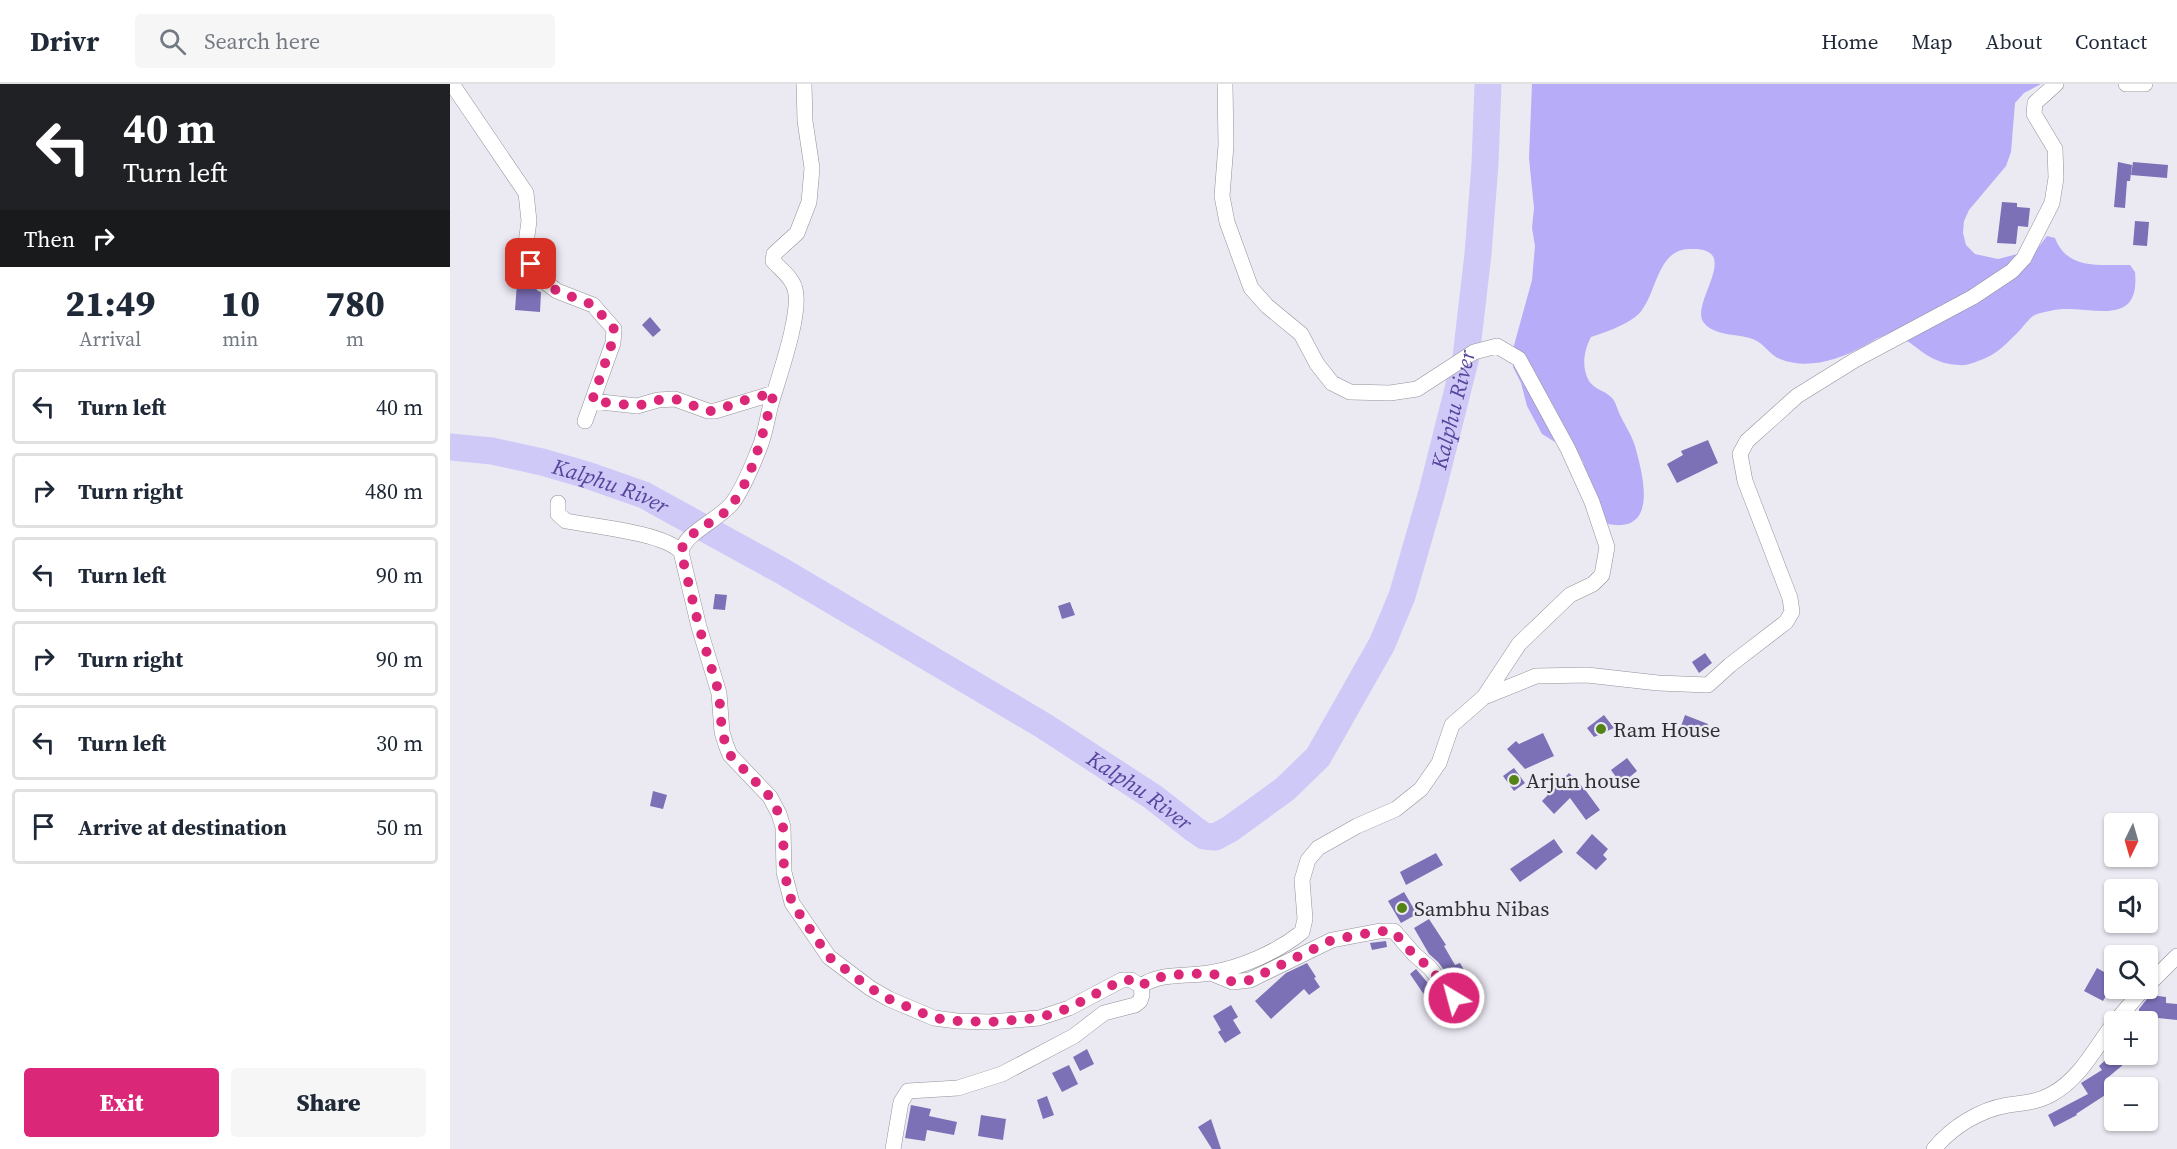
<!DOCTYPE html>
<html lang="en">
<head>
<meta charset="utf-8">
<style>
  :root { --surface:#fff; --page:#f6f6f7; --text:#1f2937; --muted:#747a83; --line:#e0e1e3; --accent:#db2777 }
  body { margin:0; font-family:"Source Serif 4",serif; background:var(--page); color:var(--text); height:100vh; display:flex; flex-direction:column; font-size:22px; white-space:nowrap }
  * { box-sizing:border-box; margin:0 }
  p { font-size:20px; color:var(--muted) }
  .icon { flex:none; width:33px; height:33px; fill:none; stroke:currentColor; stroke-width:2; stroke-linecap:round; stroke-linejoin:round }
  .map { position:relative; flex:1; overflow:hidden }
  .details { display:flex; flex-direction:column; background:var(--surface); width:450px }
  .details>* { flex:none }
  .guide { background:#202124; color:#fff; overflow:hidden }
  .needle { width:39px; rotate:185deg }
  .tools { position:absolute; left:1654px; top:729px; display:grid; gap:12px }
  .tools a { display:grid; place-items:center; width:54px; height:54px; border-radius:6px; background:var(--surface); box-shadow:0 2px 4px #0004; font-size:30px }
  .pin { position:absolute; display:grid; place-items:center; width:51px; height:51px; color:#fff; margin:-26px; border-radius:12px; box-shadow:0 3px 9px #0006 }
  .me { position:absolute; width:66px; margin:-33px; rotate:323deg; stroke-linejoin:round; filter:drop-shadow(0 0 4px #0008) }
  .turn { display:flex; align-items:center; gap:21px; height:126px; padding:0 24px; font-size:27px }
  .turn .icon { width:78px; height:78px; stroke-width:2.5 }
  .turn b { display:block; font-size:42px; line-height:51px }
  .then { display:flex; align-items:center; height:57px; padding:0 24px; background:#0003; gap:12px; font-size:22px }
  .eta { display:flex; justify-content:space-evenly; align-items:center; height:102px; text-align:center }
  .eta b { font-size:36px; font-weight:800; line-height:42px }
  .primary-button { display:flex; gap:12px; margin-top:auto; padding:12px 24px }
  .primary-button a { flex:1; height:69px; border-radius:6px; background:var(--accent); color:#fff; font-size:24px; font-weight:800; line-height:69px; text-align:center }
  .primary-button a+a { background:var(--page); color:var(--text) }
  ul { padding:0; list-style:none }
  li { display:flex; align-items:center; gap:18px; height:75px; margin:0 12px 9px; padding:0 12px; border:3px solid var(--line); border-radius:6px }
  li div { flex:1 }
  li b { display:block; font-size:22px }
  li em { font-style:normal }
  header { display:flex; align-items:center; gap:36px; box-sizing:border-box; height:84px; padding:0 30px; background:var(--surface); border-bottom:2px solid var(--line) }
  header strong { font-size:28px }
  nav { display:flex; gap:33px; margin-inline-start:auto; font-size:21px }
  .search { width:420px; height:54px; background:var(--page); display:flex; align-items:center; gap:15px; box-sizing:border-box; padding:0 21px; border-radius:6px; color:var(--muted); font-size:22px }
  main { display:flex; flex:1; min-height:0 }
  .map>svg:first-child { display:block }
  .forest { fill:#b7acf8 }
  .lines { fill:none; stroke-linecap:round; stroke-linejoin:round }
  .river { stroke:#cfc9f8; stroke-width:27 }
  .building { fill:#7c70b7 }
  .street-casing { stroke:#929199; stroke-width:16 }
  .street { stroke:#fff; stroke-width:15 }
  .route { stroke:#db2777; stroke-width:10; stroke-dasharray:0 18 }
  .poi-dot { fill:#548415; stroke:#ebeaf3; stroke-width:2 }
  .labels { text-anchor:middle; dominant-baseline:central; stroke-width:4.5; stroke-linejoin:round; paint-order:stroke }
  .poi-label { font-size:21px; fill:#303034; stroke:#ebeaf3; text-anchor:start }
  .water-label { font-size:22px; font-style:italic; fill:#58449c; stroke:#ebeaf3 }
</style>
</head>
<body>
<header>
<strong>Drivr</strong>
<div class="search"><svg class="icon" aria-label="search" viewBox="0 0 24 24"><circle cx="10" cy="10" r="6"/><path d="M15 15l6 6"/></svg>Search here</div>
<nav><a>Home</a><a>Map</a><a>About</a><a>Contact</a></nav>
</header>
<main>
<section class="details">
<div class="guide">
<div class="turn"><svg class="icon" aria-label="left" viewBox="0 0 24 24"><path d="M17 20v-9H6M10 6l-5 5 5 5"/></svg><div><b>40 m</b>Turn left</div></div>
<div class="then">Then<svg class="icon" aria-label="right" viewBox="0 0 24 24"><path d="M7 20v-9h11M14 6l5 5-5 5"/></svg></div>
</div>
<div class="eta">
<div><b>21:49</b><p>Arrival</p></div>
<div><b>10</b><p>min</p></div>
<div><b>780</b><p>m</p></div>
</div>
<ul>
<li><svg class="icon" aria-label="left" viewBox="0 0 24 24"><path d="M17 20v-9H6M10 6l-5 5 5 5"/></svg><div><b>Turn left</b></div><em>40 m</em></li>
<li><svg class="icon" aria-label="right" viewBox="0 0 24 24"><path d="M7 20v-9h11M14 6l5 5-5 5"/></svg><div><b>Turn right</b></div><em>480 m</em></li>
<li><svg class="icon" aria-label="left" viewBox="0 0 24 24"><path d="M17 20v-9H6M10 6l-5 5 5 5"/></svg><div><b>Turn left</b></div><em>90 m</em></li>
<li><svg class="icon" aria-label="right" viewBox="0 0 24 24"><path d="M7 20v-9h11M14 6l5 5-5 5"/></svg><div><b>Turn right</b></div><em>90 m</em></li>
<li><svg class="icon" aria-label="left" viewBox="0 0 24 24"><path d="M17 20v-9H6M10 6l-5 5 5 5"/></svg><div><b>Turn left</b></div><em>30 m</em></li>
<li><svg class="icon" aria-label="arrive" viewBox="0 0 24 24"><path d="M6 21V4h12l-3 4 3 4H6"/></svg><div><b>Arrive at destination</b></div><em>50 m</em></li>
</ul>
<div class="primary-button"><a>Exit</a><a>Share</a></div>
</section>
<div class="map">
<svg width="1727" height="1065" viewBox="0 0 1727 1065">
  <rect width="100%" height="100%" fill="#ebeaf3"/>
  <path class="forest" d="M 1082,0 L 1591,0 L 1574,9 L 1565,19 L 1561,68 L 1556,82 L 1519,126 L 1514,137 L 1513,149 L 1516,161 L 1525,170 L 1548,175 L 1587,165 L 1597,152 L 1605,154 C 1618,187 1649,180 1680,181 L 1685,188 C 1691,250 1633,217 1600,227 C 1595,228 1588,229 1583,232 C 1579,235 1574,241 1571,245 C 1557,259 1547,271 1528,277 C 1522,279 1516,282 1510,281 C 1500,281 1489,278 1480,273 C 1467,266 1453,249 1436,251 C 1428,253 1420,259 1412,263 C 1388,276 1357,286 1330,275 C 1320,271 1314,260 1305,256 C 1289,249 1266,253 1254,239 C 1238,220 1296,162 1239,165 C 1208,166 1207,206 1192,226 C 1183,239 1156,248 1141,253 C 1134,266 1131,283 1139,297 C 1145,306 1154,306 1161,313 C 1166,317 1168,328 1171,333 C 1176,343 1182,352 1185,362 C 1193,391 1209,450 1158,440 L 1141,410 L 1133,378 L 1127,367 L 1122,361 L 1105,358 L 1092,350 L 1077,322 L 1071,299 L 1063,283 L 1063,265 L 1082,196 L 1085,162 L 1082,144 L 1084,124 L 1079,74 Z"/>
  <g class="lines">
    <path class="river" id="s1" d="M 0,363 L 42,367 L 92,378 L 137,391 L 194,411 L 332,487 L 594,642 L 703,713 L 744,745 L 754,752 L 765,753 L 780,745 L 835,705 L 868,673 L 932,560 L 952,512 L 982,408 L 1016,273 L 1028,170 L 1035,80 L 1038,0"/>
  </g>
  <path class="building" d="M 1668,78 L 1682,81 L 1680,97 L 1677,97 L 1675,124 L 1664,123 Z
    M 1683,78 L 1718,81 L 1717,94 L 1681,91 Z
    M 1552,118 L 1567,119 L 1567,123 L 1580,124 L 1578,143 L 1568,142 L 1566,160 L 1547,159 Z
    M 1685,137 L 1699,138 L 1697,162 L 1683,161 Z
    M 56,186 L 72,188 L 71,199 L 55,197 Z
    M 67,199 L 83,201 L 88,207 L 91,208 L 90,228 L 65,226 Z
    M 200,233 L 211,246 L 203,253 L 192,241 Z
    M 1258,356 L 1268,379 L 1227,399 L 1217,380 L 1233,371 L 1231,367 Z
    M 265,510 L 277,511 L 275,526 L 263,525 Z
    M 620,518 L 625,531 L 612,535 L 608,522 Z
    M 1255,569 L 1262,579 L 1249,589 L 1242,578 Z
    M 1154,631 L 1164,644 L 1144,653 L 1137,644 Z
    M 1235,631 L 1258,640 L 1253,654 L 1230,645 Z
    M 1093,649 L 1104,672 L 1075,685 L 1057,665 L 1066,657 L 1069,660 Z
    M 1177,674 L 1187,687 L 1171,700 L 1161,686 Z
    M 1064,684 L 1075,699 L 1064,707 L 1053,692 Z
    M 1119,689 L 1136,707 L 1150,726 L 1136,736 L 1120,714 L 1104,730 L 1092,717 Z
    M 203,707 L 217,711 L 213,725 L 200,722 Z
    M 1142,750 L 1158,765 L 1153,771 L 1157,775 L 1146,786 L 1126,769 Z
    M 1104,755 L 1113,768 L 1070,798 L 1060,785 Z
    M 986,769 L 993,781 L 956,801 L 950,788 Z
    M 954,808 L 967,830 L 951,839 L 938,817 Z
    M 979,835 L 996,861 L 994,862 L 1005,881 L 1010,879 L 1018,893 L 1021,892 L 1028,902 L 1013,911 L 988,878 L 979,870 L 964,844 Z
    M 936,857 L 937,863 L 922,866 L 920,859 Z
    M 1665,872 L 1665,895 L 1653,917 L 1634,907 L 1647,884 L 1654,888 Z
    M 857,879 L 866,893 L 864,894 L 870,903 L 859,911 L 854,905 L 821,935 L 805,917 L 836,889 Z
    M 966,885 L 993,917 L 983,924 L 960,890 Z
    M 1700,911 L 1716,913 L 1716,919 L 1727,920 L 1727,936 L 1689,932 L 1689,925 Z
    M 781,921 L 788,933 L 783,936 L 791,949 L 775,959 L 768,948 L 771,946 L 763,932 Z
    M 637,965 L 644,980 L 630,987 L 623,973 Z
    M 1661,971 L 1666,977 L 1670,974 L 1674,980 L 1656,995 L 1663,1006 L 1626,1030 L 1627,1031 L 1604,1043 L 1598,1031 L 1638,1010 L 1631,999 L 1652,986 L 1649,982 Z
    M 619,981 L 628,1000 L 612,1008 L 602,989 Z
    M 597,1012 L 604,1031 L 593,1035 L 587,1016 Z
    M 461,1021 L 481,1025 L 479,1032 L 507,1038 L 504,1051 L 477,1046 L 475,1057 L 455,1054 Z
    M 531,1031 L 556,1035 L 553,1056 L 528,1052 Z
    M 761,1035 L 771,1065 L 762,1065 L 748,1043 Z"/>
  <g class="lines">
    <defs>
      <path id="street" d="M 2,0 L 76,109 L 79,137 L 76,159 L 81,180 L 91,195 L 107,207 L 143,221 L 164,245 L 163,259 L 135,337
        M 1676,0 L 1695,0
        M 142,317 L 187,322 L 208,316 L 225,315 L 258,327 L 265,327 L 324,309
        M 108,419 L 108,430 L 116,437 C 142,442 215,449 231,468 L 249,543 L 269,609 L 272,648 L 276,661 L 280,671 L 320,713 L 329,730 L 333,743 L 334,788 L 342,819 L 379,873 L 420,904 L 439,915 L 484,934 L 507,937 L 540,938 L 589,934 L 619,924 L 672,896 L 681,896 L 691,902
        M 231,468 C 235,448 271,435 283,418 C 294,403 302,382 309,365 C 315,351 317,335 321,320 C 328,295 352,229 345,205 C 342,193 331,186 323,177 L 324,170 L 347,149 L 359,118 L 362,84 L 355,37 L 354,0
        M 1034,613 L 1086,592 L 1137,591 L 1208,599 L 1258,601 L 1280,581 L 1336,538 L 1342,528 L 1340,514 L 1295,397 L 1290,370 L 1297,357 L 1347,312 L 1405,276 L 1523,213 L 1562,187 L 1574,174 L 1602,119 L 1606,94 L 1605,65 L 1584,30 L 1585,19 L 1606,0
        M 761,889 L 783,898 L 800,896 L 882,856 L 930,847 L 944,847 L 964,870 L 980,884 L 1003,914
        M 1698,901 L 1727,872
        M 691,902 C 712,888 735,893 759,889 C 791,884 827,868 852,848 L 855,835 L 852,796 L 858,776 L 868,764 L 907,742 L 946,725 L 971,705 L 989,679 L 1002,641 L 1034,613 L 1069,560 L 1120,511 L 1143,500 L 1152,491 L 1157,463 L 1142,418 L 1118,365 L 1069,275 L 1047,262 L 1024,268 L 967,305 L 940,309 L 900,308 L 882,299 L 867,280 L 851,250 L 817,222 L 801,204 L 777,138 L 772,112 L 776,61 L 775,0
        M 1665,938 L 1694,904
        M 443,1065 L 451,1018 L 458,1007 L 508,1004 L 552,990 L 624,952 L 654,929 L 685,921 L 690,917 L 692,911 L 691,902
        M 1484,1065 C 1502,1043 1529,1026 1558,1021 C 1573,1019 1588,1018 1602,1010 C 1631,994 1645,963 1665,938"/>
    </defs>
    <use href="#street" class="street-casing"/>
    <use href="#street" class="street"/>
  </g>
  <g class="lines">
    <path class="route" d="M 81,180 L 91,195 L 107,207 L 143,221 L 164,245 L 162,259 L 142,317 L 187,322 L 208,316 L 225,315 L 258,327 L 265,327 L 298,315 L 324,309 C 313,345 303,401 275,428 C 262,440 235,448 231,468 L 249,543 L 269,609 L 272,648 L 276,661 L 280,671 L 320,713 L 329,730 L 333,743 L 334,788 L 342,819 L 379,873 L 420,904 L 439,915 L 484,934 L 507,937 L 540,938 L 589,934 L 619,924 L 672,896 L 681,896 L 691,902 L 702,895 L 721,891 L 761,889 L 783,898 L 800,896 L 882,856 L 930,847 L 944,848 L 963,870 L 980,884 L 1004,914"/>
  </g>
  <g class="poi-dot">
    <circle cx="1151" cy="645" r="6"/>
    <circle cx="1064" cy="696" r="6"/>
    <circle cx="952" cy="824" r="6"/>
  </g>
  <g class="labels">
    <g class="poi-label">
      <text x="1163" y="645">Ram House</text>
      <text x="1076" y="696">Arjun house</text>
      <text x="964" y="824">Sambhu Nibas</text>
    </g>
    <g class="water-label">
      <text stroke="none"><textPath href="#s1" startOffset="1374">Kalphu River</textPath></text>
      <text stroke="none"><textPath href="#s1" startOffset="166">Kalphu River</textPath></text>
      <text stroke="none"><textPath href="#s1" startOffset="778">Kalphu River</textPath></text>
    </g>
  </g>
</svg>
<div class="tools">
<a><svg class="needle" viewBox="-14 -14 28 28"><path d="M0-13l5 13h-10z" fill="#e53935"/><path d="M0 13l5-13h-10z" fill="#747a83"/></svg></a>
<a><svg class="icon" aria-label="sound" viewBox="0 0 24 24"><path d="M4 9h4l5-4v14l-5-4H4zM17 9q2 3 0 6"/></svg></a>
<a><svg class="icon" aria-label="search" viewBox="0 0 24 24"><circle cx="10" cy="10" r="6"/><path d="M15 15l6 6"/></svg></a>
<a>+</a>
<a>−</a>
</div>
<div class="pin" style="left:81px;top:180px;background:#d93025"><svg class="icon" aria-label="arrive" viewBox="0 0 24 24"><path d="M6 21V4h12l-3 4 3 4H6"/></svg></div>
<svg class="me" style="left:1004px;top:914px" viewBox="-20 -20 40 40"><circle r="17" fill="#db2777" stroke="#fff" stroke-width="3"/><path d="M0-11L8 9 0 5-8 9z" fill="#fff"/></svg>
</div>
</main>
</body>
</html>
